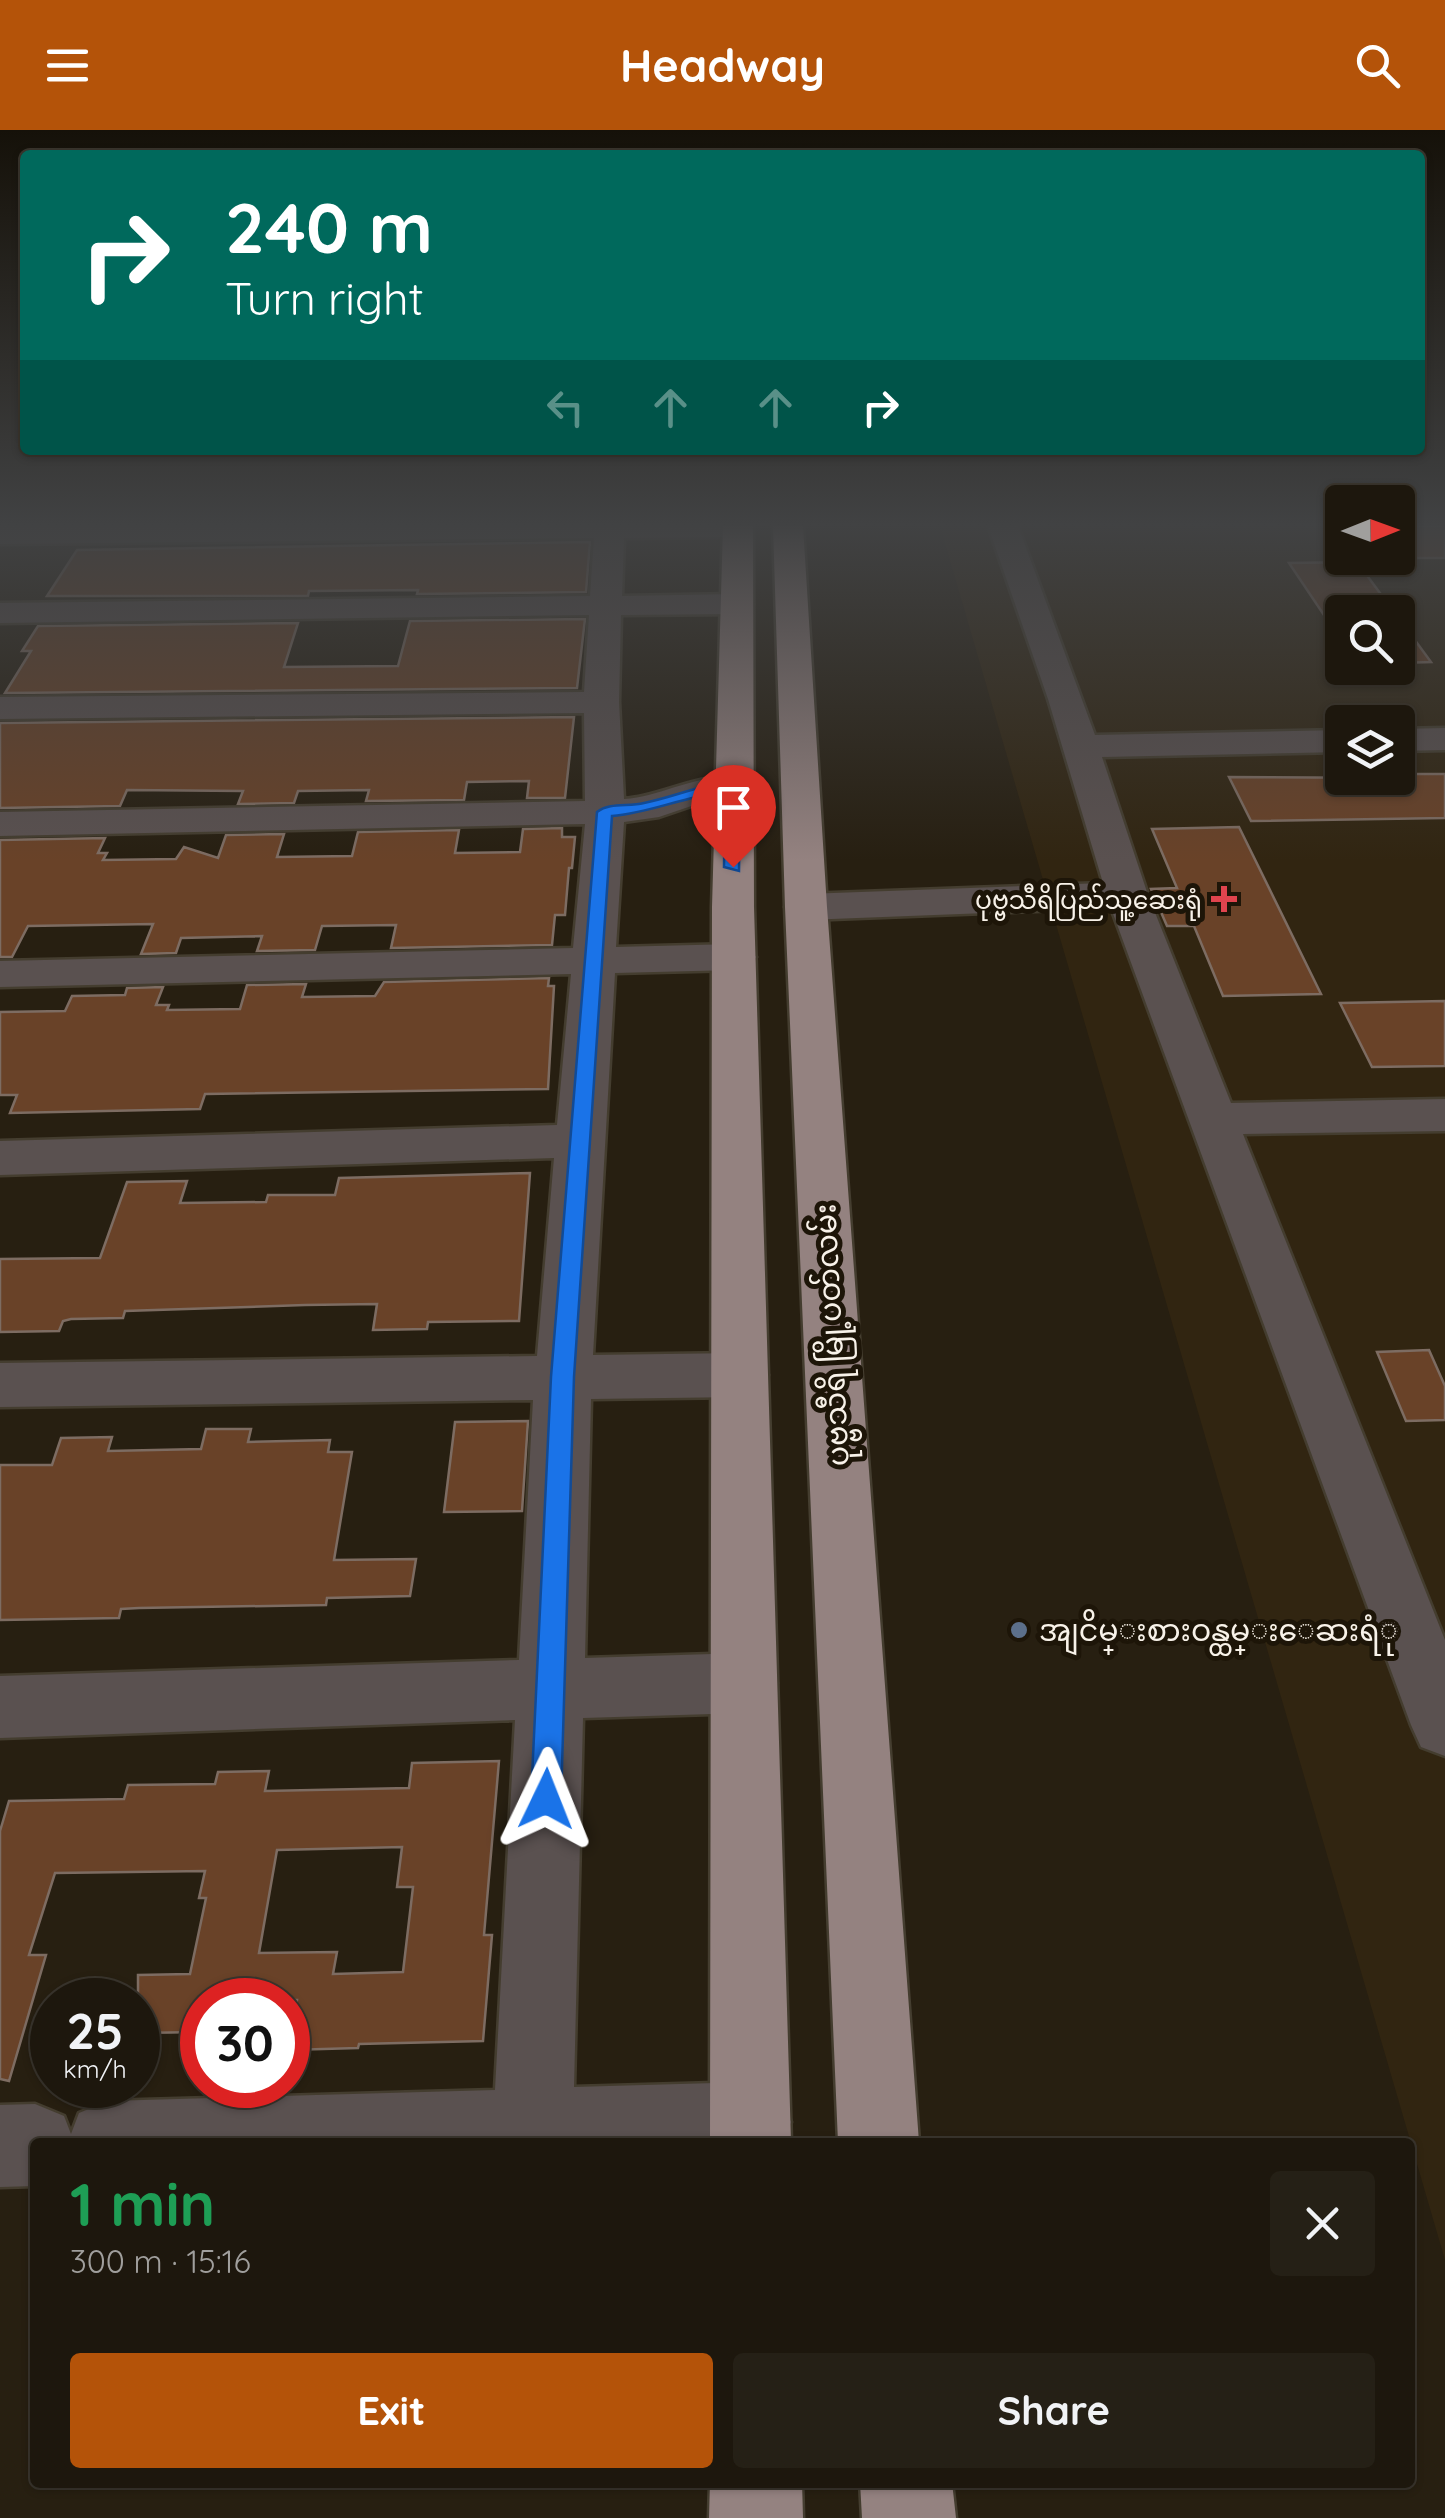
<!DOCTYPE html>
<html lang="en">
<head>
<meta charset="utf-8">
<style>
  :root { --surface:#1d170d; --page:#252016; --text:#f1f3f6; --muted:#a09f9d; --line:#3b362e; --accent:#b45309 }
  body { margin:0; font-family:Quicksand,"Noto Sans Myanmar",sans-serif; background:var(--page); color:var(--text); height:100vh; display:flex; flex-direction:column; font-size:38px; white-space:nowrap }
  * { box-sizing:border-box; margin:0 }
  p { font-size:32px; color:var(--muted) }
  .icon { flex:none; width:55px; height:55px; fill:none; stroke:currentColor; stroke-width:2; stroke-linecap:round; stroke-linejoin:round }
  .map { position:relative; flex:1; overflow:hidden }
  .drawer { position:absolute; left:30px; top:2008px; width:1385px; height:350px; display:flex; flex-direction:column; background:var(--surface); border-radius:10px; box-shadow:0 2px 8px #0004,0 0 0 2px var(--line) }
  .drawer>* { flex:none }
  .guide { position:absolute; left:20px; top:20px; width:1405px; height:305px; border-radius:10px; box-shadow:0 2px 8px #0004,0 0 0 2px var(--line); background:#00695c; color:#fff; overflow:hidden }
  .needle { width:65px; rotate:89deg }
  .fabs { position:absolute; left:1325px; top:355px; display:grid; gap:20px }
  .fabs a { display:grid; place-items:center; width:90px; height:90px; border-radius:10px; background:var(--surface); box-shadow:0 2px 8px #0004,0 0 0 2px var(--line); font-size:50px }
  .speed { position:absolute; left:30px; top:1848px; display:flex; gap:20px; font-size:50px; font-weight:700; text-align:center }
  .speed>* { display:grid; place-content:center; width:130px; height:130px; border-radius:50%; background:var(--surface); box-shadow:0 2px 8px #0004,0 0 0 2px var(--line); line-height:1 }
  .speed small { font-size:25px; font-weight:400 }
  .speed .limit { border:15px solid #d22; background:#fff; color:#111 }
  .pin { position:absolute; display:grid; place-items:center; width:85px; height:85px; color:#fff; margin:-102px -42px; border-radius:50% 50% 50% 0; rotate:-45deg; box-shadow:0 0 10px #0007 }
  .pin .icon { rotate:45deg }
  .me { position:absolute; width:110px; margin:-55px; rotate:2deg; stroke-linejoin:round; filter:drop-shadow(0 0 8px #0008) }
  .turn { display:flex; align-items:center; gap:35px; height:210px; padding:0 40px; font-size:45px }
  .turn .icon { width:130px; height:130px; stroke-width:2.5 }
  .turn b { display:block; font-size:70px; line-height:85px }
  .lanes { display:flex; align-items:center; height:95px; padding:0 40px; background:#0003; justify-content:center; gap:50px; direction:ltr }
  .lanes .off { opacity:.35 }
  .round { display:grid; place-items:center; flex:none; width:105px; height:105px; border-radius:10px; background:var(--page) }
  .headline { display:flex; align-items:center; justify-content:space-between; height:170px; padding:0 40px }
  h1 { font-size:60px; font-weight:800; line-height:75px; color:#1e9e55 }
  .primary-button { display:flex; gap:20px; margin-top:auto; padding:20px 40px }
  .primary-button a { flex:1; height:115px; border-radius:10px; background:var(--accent); color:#fff; font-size:40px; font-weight:800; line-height:115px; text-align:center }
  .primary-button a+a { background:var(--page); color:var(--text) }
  header { display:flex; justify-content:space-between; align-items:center; height:130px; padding:0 40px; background:var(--accent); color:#fff; font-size:45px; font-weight:800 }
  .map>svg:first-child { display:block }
  .built { fill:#312511; fill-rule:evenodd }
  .building { fill:#694228; stroke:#7d6c62; stroke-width:2.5; fill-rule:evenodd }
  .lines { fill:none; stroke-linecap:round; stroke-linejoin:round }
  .minor-casing { stroke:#443d2f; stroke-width:5 }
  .major-casing { stroke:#443d2f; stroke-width:5 }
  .minor { fill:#5a5150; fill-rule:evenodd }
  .major { fill:#948280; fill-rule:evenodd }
  .route { fill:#1a73e8; stroke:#114b97; stroke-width:2.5 }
  .health-dot { fill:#e0444e; stroke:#1d1508; stroke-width:4 }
  .service-dot { fill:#5c6f8a; stroke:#1d1508; stroke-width:4 }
  .labels { text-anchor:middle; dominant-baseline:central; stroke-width:10; stroke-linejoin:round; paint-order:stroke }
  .far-poi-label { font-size:25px; fill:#f8f2e9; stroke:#1d1508; text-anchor:end }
  .street-label { font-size:30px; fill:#f8f2e9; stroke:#1d1508 }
  .poi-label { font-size:30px; fill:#f8f2e9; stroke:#1d1508; text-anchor:start }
</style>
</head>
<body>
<header><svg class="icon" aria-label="menu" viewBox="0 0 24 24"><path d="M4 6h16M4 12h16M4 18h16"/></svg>Headway<svg class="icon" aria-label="search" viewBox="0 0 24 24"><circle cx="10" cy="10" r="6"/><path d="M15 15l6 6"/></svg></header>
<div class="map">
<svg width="1445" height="2388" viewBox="0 0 1445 2388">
  <rect width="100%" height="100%" fill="#271f11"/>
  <path class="built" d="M 940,396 L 1342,396 L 1342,428 L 1398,428 L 1398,396 L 1445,396 L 1445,2130 ZM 1342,482 L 1398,482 L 1398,538 L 1342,538 ZM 1342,592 L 1398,592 L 1398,648 L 1342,648 Z"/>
  <path class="building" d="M 1398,396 L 1445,396 L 1445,428 L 1398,428 Z
    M 590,412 L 586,462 L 417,464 L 418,460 L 309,461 L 308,466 L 47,466 L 77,420 Z
    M 1357,432 L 1394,482 L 1342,482 L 1342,512 L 1289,433 Z
    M 1398,487 L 1431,532 L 1398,533 Z
    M 585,489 L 577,558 L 5,563 L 31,521 L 22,521 L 38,496 L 298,493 L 284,537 L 398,536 L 410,491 Z
    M 574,587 L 565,668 L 527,668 L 529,651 L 467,652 L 464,670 L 366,671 L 369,660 L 298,661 L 294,673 L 238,674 L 243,661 L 127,660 L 120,676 L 0,678 L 0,593 Z
    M 1398,644 L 1445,644 L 1445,688 L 1251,691 L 1229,647 L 1398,648 Z
    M 1239,697 L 1321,864 L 1223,866 L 1194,796 L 1167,796 L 1151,759 L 1177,758 L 1152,699 Z
    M 562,698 L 562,707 L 575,707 L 572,738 L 569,738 L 565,785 L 555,785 L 552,815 L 391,818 L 396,795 L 322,796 L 315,820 L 257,821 L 262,806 L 181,808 L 176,823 L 141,824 L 153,794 L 28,796 L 12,827 L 0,827 L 0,710 L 105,708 L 98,723 L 107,723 L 103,730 L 176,729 L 184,717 L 218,728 L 226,705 L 284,704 L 277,727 L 352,726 L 358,702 L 459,700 L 455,723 L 520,722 L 523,699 Z
    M 549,848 L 548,856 L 554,856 L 548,959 L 205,964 L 200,979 L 10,983 L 17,965 L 0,965 L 0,882 L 65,881 L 72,866 L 125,865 L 127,858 L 163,857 L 156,875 L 169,875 L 167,880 L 240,879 L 247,855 L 306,854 L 302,867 L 375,866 L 384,852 Z
    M 1445,871 L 1445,936 L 1372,937 L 1340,873 Z
    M 530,1043 L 519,1191 L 428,1192 L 427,1199 L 373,1200 L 377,1174 L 305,1175 L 125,1181 L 123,1188 L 71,1189 L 63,1191 L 59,1201 L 0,1202 L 0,1129 L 100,1128 L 127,1052 L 187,1051 L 180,1073 L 266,1072 L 268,1065 L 335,1065 L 339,1048 Z
    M 1429,1220 L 1445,1256 L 1445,1290 L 1406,1291 L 1377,1222 Z
    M 528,1291 L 522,1381 L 444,1382 L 455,1292 Z
    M 206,1299 L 251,1299 L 248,1312 L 330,1310 L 328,1322 L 352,1322 L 334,1430 L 416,1429 L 410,1466 L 327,1468 L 326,1475 L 139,1478 L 121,1479 L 119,1488 L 0,1490 L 0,1335 L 52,1335 L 61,1308 L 112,1307 L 108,1321 L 201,1319 Z
    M 499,1631 L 484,1805 L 492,1805 L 483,1911 L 359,1914 L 358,1918 L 289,1920 L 297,1870 L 202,1870 L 202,1902 L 138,1903 L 138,1845 L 190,1844 L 206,1768 L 199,1768 L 205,1741 L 55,1743 L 29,1825 L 46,1825 L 9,1951 L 0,1949 L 0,1701 L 9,1671 L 124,1669 L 128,1655 L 215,1654 L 218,1642 L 269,1641 L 265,1661 L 409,1658 L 412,1633 ZM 402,1717 L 397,1757 L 413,1757 L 403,1842 L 333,1844 L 337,1822 L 259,1823 L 277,1720 Z"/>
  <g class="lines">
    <defs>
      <path id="minor" d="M 0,396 L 753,398 L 748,404 L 738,407 L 624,408 L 622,466 L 737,464 L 748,467 L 753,474 L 748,481 L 737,484 L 621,485 L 619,572 L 624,669 C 666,666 702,639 746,650 L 752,658 L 746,666 L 709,670 L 659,687 L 624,692 L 616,817 L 734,814 L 749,818 L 756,827 L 749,836 L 734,840 L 615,843 L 593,1225 L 740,1223 L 760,1230 L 768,1245 L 760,1260 L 740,1267 L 591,1269 L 585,1528 L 744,1523 L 767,1532 L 777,1553 L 767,1574 L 744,1583 L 583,1588 L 574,1957 L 751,1952 L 779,1964 L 791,1992 L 783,2012 L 35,2012 L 35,2056 L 0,2057 L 0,1975 L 35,1974 L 64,1986 L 71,2004 L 79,1983 L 108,1971 L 495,1960 L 515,1590 L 0,1608 L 0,1546 L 519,1530 L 533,1270 L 0,1277 L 0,1233 L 537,1226 L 554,1028 L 0,1045 L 0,1011 L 557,995 L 571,844 L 0,857 L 0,831 L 573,818 L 585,694 L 0,706 L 0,682 L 585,671 L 584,583 L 0,589 L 0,567 L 584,562 L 589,485 L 0,493 L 0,473 L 590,466 L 594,408 L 0,414 Z
        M 988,396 L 1018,396 L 1095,605 L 1342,600 L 1342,622 L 1102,627 L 1148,765 L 1231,973 L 1445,969 L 1445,1001 L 1243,1004 L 1445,1510 L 1445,1626 L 1421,1617 L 1411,1595 L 1111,778 L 806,790 L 791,786 L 785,777 L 791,768 L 806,764 L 1103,753 L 1048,569 Z
        M 1445,598 L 1445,620 L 1398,621 L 1398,599 Z"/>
      <path id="major" d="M 723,396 L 753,396 L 754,777 L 791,2012 L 710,2012 L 712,777 Z
        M 773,396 L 803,396 L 827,777 L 919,2012 L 838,2012 L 785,777 Z
        M 710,2352 L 802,2352 L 803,2388 L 709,2388 Z
        M 860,2352 L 952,2352 L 956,2388 L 862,2388 Z"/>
    </defs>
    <use href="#minor" class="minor-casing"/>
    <use href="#major" class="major-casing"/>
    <use href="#minor" class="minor"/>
    <use href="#major" class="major"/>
  </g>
  <linearGradient id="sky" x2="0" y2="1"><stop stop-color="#151109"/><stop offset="0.54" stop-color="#414243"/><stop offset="1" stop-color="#414243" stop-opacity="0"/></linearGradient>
  <rect width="1445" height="731" fill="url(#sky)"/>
  <path class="route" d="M 732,653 L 740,658 L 739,741 L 724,737 L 725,663 C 686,665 651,683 612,686 L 574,1247 L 561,1669 L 556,1679 L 546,1683 L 536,1679 L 531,1669 L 551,1247 L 597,682 C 610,672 628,677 644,673 C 675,667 700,654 732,653 Z"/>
  <path class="health-dot" d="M1219 754h10v10h10v10h-10v10h-10v-10h-10v-10h10z"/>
  <circle class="service-dot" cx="1019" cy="1500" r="10"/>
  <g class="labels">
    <g class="far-poi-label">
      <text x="1202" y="769">ပုဗ္ဗသီရိပြည်သူ့ဆေးရုံ</text>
    </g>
    <g class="street-label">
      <text transform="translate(831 1205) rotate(-93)">ပုဗ္ဗသီရိ မြို့ပတ်လမ်း</text>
    </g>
    <g class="poi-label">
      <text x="1039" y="1500">အျငိမ္းစားဝန္ထမ္းေဆးရံု</text>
    </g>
  </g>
</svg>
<div class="fabs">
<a><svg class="needle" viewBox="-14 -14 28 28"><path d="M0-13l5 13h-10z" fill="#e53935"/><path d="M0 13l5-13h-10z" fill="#a09f9d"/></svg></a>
<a><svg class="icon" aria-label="search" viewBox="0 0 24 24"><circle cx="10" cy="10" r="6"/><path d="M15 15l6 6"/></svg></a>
<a><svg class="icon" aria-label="layers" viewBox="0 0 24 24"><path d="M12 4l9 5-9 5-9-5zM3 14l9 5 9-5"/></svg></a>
</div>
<div class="speed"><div>25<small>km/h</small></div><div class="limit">30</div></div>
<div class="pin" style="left:733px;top:737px;background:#d93025"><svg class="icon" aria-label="arrive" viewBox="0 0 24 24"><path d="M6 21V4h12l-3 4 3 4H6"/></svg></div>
<svg class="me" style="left:546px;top:1669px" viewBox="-20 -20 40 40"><path d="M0-17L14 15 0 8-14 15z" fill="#1a73e8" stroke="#fff" stroke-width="4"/></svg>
<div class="guide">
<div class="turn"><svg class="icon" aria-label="right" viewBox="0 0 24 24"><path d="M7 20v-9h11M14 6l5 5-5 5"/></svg><div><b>240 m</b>Turn right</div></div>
<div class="lanes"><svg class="icon off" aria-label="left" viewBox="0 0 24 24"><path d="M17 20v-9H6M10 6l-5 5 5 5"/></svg><svg class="icon off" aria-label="ahead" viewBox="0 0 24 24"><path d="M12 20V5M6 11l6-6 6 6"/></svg><svg class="icon off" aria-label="ahead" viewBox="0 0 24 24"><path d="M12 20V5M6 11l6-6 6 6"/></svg><svg class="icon" aria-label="right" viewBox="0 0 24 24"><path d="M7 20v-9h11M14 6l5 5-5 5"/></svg></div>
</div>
<section class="drawer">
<div class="headline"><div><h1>1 min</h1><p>300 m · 15:16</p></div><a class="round"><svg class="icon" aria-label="close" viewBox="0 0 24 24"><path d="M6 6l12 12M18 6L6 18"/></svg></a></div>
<div class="primary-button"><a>Exit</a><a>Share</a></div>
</section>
</div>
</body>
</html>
